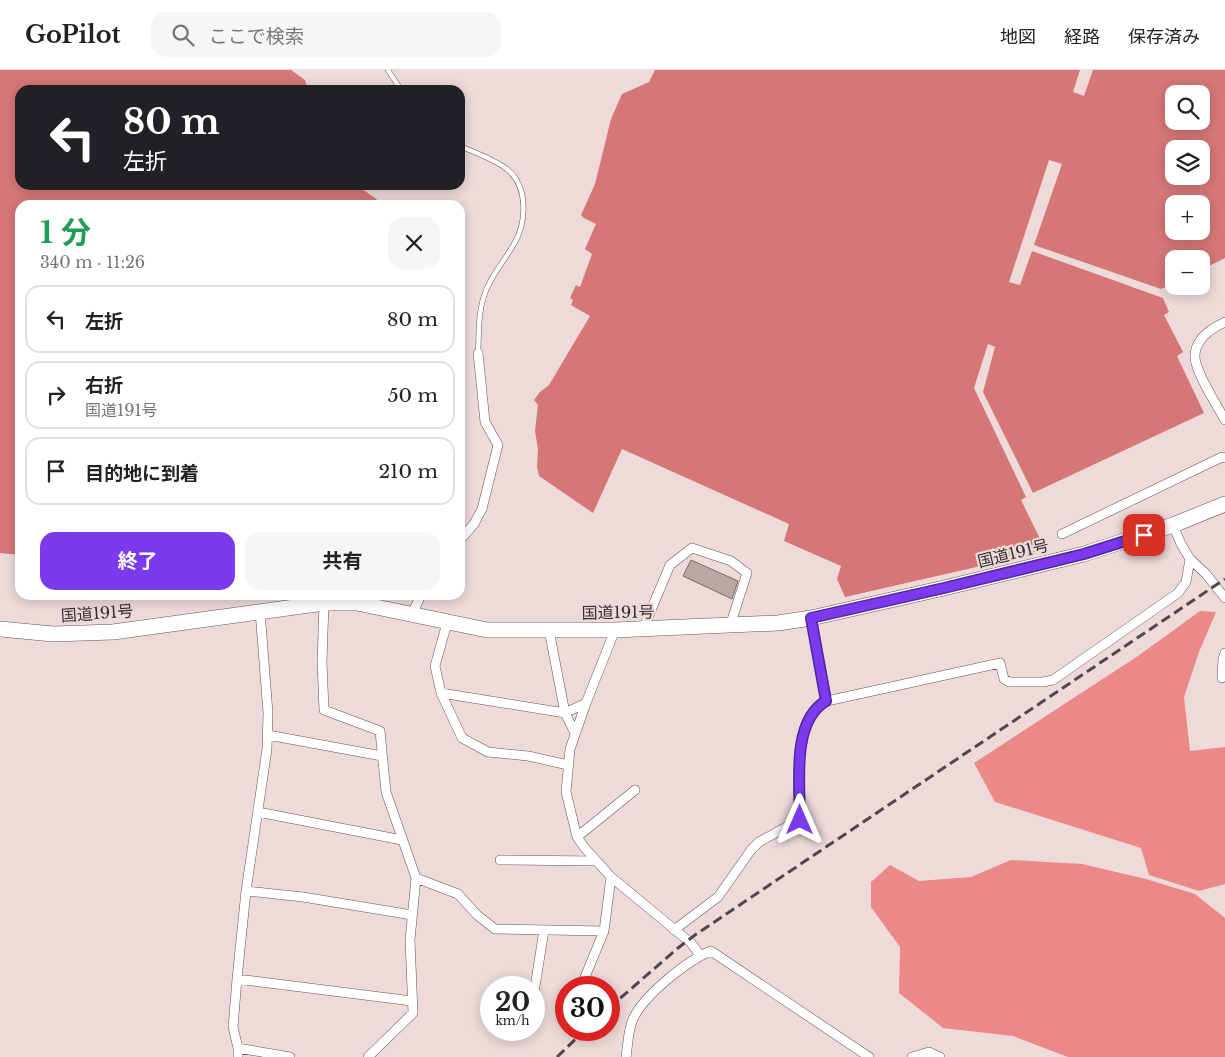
<!DOCTYPE html>
<html lang="ja">
<head>
<meta charset="utf-8">
<style>
  :root { --surface:#fff; --page:#f6f6f6; --text:#222; --muted:#767676; --line:#e0e0e0; --accent:#7c3aed }
  body { margin:0; font-family:"Libre Baskerville","Noto Sans JP",serif; background:var(--page); color:var(--text); height:100vh; display:flex; flex-direction:column; font-size:19px; white-space:nowrap }
  * { box-sizing:border-box; margin:0 }
  p { font-size:16px; color:var(--muted) }
  .icon { flex:none; width:28px; height:28px; fill:none; stroke:currentColor; stroke-width:2; stroke-linecap:round; stroke-linejoin:round }
  .map { position:relative; flex:1; overflow:hidden }
  .side { position:absolute; left:15px; top:130px; width:450px; height:400px; display:flex; flex-direction:column; background:var(--surface); border-radius:15px; box-shadow:0 2px 12px #0003 }
  .side>* { flex:none }
  .hud { position:absolute; left:15px; top:15px; width:450px; height:105px; border-radius:15px; box-shadow:0 2px 12px #0003; background:#202124; color:#fff; overflow:hidden }
  .tools { position:absolute; left:1165px; top:15px; display:grid; gap:10px }
  .tools a { display:grid; place-items:center; width:45px; height:45px; border-radius:10px; background:var(--surface); box-shadow:0 2px 12px #0003; font-size:25px }
  .speed { position:absolute; left:480px; top:906px; display:flex; gap:10px; font-size:25px; font-weight:700; text-align:center }
  .speed>* { display:grid; place-content:center; width:65px; height:65px; border-radius:50%; background:var(--surface); box-shadow:0 2px 12px #0003; line-height:1 }
  .speed small { font-size:12px; font-weight:400 }
  .speed .limit { border:8px solid #d22; background:#fff; color:#111 }
  .pin { position:absolute; display:grid; place-items:center; width:42px; height:42px; color:#fff; margin:-21px; border-radius:10px; box-shadow:0 2px 8px #0006 }
  .me { position:absolute; width:55px; margin:-28px; rotate:0deg; stroke-linejoin:round; filter:drop-shadow(0 0 4px #0008) }
  .turn { display:flex; align-items:center; gap:18px; height:105px; padding:0 25px; font-size:22px }
  .turn .icon { width:65px; height:65px; stroke-width:2.5 }
  .turn b { display:block; font-size:35px; line-height:42px }
  .round { display:grid; place-items:center; flex:none; width:52px; height:52px; border-radius:15px; background:var(--page) }
  .headline { display:flex; align-items:center; justify-content:space-between; height:85px; padding:0 25px }
  h1 { font-size:30px; font-weight:700; line-height:38px; color:#1e9e55 }
  .action { display:flex; gap:10px; margin-top:auto; padding:10px 25px }
  .action a { flex:1; height:58px; border-radius:15px; background:var(--accent); color:#fff; font-size:20px; font-weight:700; line-height:58px; text-align:center }
  .action a+a { background:var(--page); color:var(--text) }
  ul { padding:0; list-style:none }
  li { display:flex; align-items:center; gap:15px; height:68px; margin:0 10px 8px; padding:0 15px; border:2px solid var(--line); border-radius:15px }
  li div { flex:1 }
  li b { display:block; font-size:19px }
  li em { font-style:normal }
  header { display:flex; align-items:center; gap:30px; box-sizing:border-box; height:70px; padding:0 25px; background:var(--surface); border-bottom:1px solid var(--line) }
  header strong { font-size:24px }
  nav { display:flex; gap:28px; margin-inline-start:auto; font-size:18px }
  .search { width:350px; height:45px; background:var(--page); display:flex; align-items:center; gap:12px; box-sizing:border-box; padding:0 18px; border-radius:15px; color:var(--muted); font-size:19px }
  .map>svg:first-child { display:block }
  .forest { fill:#ea8988 }
  .water { fill:#d67777; fill-rule:evenodd }
  .building { fill:#b9a7a6; stroke:#7b6a69 }
  .lines { fill:none; stroke-linecap:round; stroke-linejoin:round }
  .service-casing { stroke:#645453; stroke-width:5.5 }
  .minor-casing { stroke:#645453; stroke-width:10 }
  .trunk-casing { stroke:#645453; stroke-width:16 }
  .service { stroke:#fff; stroke-width:4.5 }
  .minor { stroke:#fff; stroke-width:9 }
  .trunk { stroke:#fff; stroke-width:15 }
  .rail { stroke:#514747; stroke-width:3; stroke-dasharray:10 5; stroke-linecap:butt }
  .route-casing { stroke:#51269a; stroke-width:12 }
  .route { stroke:#7c3aed; stroke-width:9 }
  .labels { text-anchor:middle; dominant-baseline:central; stroke-width:4.5; stroke-linejoin:round; paint-order:stroke }
  .street-label { font-size:16px; fill:#372f2f; stroke:#eddad9 }
</style>
</head>
<body>
<header>
<strong>GoPilot</strong>
<div class="search"><svg class="icon" aria-label="search" viewBox="0 0 24 24"><circle cx="10" cy="10" r="6"/><path d="M15 15l6 6"/></svg>ここで検索</div>
<nav><a>地図</a><a>経路</a><a>保存済み</a></nav>
</header>
<div class="map">
<svg width="1225" height="987" viewBox="0 0 1225 987">
  <rect width="100%" height="100%" fill="#eddad9"/>
  <path class="forest" d="M 1200,541 L 1216,542 L 1199,582 L 1184,627 L 1190,681 L 1225,677 L 1225,814 L 1199,821 L 1149,805 L 1141,778 L 995,732 L 974,693 L 1138,586 Z
    M 1011,790 L 1082,794 L 1146,809 L 1195,824 L 1225,848 L 1225,987 L 1068,987 L 1013,966 L 943,958 L 899,923 L 900,877 L 871,837 L 871,812 L 890,795 L 919,811 L 971,807 Z"/>
  <path class="water" d="M 0,0 L 291,0 L 305,10 L 308,20 L 20,20 L 20,115 L 359,115 C 366,125 375,124 381,135 L 20,135 L 20,485 L 0,483 Z
    M 655,0 L 1080,0 L 1073,22 L 1084,26 L 1093,0 L 1225,0 L 1225,188 L 1201,200 L 1201,189 L 1174,189 L 1174,213 L 1161,219 L 1034,175 L 1062,94 L 1049,90 L 1009,212 L 1020,215 L 1032,181 L 1163,228 L 1169,242 L 1164,245 L 1183,282 L 1177,286 L 1204,343 L 1033,423 L 983,322 L 995,277 L 988,274 L 974,318 L 1026,427 L 1021,430 L 1046,481 L 845,527 L 837,509 L 841,496 L 784,471 L 789,454 L 622,379 L 593,443 L 539,406 L 537,397 L 538,379 L 535,361 L 538,335 L 534,330 L 540,322 L 549,315 L 590,246 L 571,235 L 573,230 L 570,228 L 576,215 L 580,217 L 592,184 L 585,179 L 596,154 L 584,148 L 581,145 L 595,114 L 611,49 L 622,24 L 649,12 ZM 1174,24 L 1201,24 L 1201,51 L 1174,51 ZM 1174,79 L 1201,79 L 1201,106 L 1174,106 ZM 1174,134 L 1201,134 L 1201,161 L 1174,161 Z"/>
  <path class="building" d="M 691,490 L 738,511 L 732,529 L 683,506 Z"/>
  <g class="lines">
    <defs>
      <path id="service" d="M 388,0 L 401,20
        M 460,76 C 475,83 495,89 508,100 C 528,117 527,152 514,174 C 504,192 490,206 484,226 C 478,244 479,264 478,283"/>
      <path id="minor" d="M 1225,252 C 1212,258 1195,269 1195,286 C 1194,300 1218,337 1225,350
        M 1062,464 L 1222,387 L 1225,388
        M 460,470 L 474,454 L 482,439 L 498,375 L 485,352 L 478,283
        M 1190,489 L 1206,504 L 1225,528
        M 324,533 L 322,592 L 324,640 L 380,661 L 386,722 L 416,808 L 410,870 L 413,943 L 368,987
        M 412,544 L 421,525
        M 447,553 L 435,596 L 441,623 L 462,668 L 488,682 L 528,686 L 568,695
        M 643,559 L 670,495 L 692,478 L 731,491 L 747,503 L 730,556
        M 549,560 L 565,643 L 586,633
        M 615,560 L 586,633 L 570,679 L 566,722 L 577,767 L 584,777 L 611,807 L 691,873 L 700,885
        M 1222,608 L 1223,589 L 1225,583
        M 441,623 L 565,643 L 575,663
        M 827,631 L 1000,593 L 1004,609 L 1009,612 L 1043,612 L 1053,610 L 1178,523 L 1186,512 L 1190,489 L 1181,474 L 1173,455
        M 268,665 L 382,686
        M 258,742 L 402,770
        M 577,767 L 635,720
        M 500,790 L 596,791
        M 416,808 L 458,824 L 477,845 L 495,859 L 604,861 L 611,807
        M 246,821 L 303,827 L 412,845
        M 674,860 L 718,827 L 751,780 L 759,772 L 799,750 C 800,715 791,651 827,631 L 811,548
        M 585,907 L 604,861
        M 237,909 L 412,931
        M 534,923 L 544,860
        M 238,978 L 290,987
        M 238,987 L 238,978 L 233,957 L 237,909 L 246,821 L 267,679 L 268,643 L 260,541
        M 626,987 C 628,974 628,960 633,949 C 644,925 688,890 711,881 L 869,987
        M 912,987 L 929,982 L 940,987"/>
      <path id="trunk" d="M 0,559 L 53,564 L 113,562 L 324,533 L 357,533 L 487,560 L 615,560 L 778,553 L 811,548 L 944,518 L 1084,484 L 1173,455 L 1225,434"/>
    </defs>
    <use href="#service" class="service-casing"/>
    <use href="#minor" class="minor-casing"/>
    <use href="#trunk" class="trunk-casing"/>
    <use href="#service" class="service"/>
    <use href="#minor" class="minor"/>
    <use href="#trunk" class="trunk"/>
    <path class="rail" d="M 609,938 L 678,878 L 695,865 L 1225,509
      M 557,987 L 585,960"/>
  </g>
  <g class="lines">
    <defs>
      <path id="route" d="M 800,750 C 800,715 791,651 826,631 L 811,548 L 944,518 L 1084,484 L 1144,465"/>
    </defs>
    <use href="#route" class="route-casing"/>
    <use href="#route" class="route"/>
  </g>
  <g class="labels">
    <g class="street-label">
      <text transform="translate(1013 483) rotate(-14)">国道191号</text>
      <text transform="translate(618 542) rotate(-1)">国道191号</text>
      <text transform="translate(97 543) rotate(-4)">国道191号</text>
    </g>
  </g>
</svg>
<div class="tools">
<a><svg class="icon" aria-label="search" viewBox="0 0 24 24"><circle cx="10" cy="10" r="6"/><path d="M15 15l6 6"/></svg></a>
<a><svg class="icon" aria-label="layers" viewBox="0 0 24 24"><path d="M12 4l9 5-9 5-9-5zM3 14l9 5 9-5"/></svg></a>
<a>+</a>
<a>−</a>
</div>
<div class="speed"><div>20<small>km/h</small></div><div class="limit">30</div></div>
<div class="pin" style="left:1144px;top:465px;background:#d93025"><svg class="icon" aria-label="arrive" viewBox="0 0 24 24"><path d="M6 21V4h12l-3 4 3 4H6"/></svg></div>
<svg class="me" style="left:800px;top:750px" viewBox="-20 -20 40 40"><path d="M0-17L14 15 0 8-14 15z" fill="#7c3aed" stroke="#fff" stroke-width="4"/></svg>
<div class="hud">
<div class="turn"><svg class="icon" aria-label="left" viewBox="0 0 24 24"><path d="M17 20v-9H6M10 6l-5 5 5 5"/></svg><div><b>80 m</b>左折</div></div>
</div>
<section class="side">
<div class="headline"><div><h1>1 分</h1><p>340 m · 11:26</p></div><a class="round"><svg class="icon" aria-label="close" viewBox="0 0 24 24"><path d="M6 6l12 12M18 6L6 18"/></svg></a></div>
<ul>
<li><svg class="icon" aria-label="left" viewBox="0 0 24 24"><path d="M17 20v-9H6M10 6l-5 5 5 5"/></svg><div><b>左折</b></div><em>80 m</em></li>
<li><svg class="icon" aria-label="right" viewBox="0 0 24 24"><path d="M7 20v-9h11M14 6l5 5-5 5"/></svg><div><b>右折</b><p>国道191号</p></div><em>50 m</em></li>
<li><svg class="icon" aria-label="arrive" viewBox="0 0 24 24"><path d="M6 21V4h12l-3 4 3 4H6"/></svg><div><b>目的地に到着</b></div><em>210 m</em></li>
</ul>
<div class="action"><a>終了</a><a>共有</a></div>
</section>
</div>
</body>
</html>
